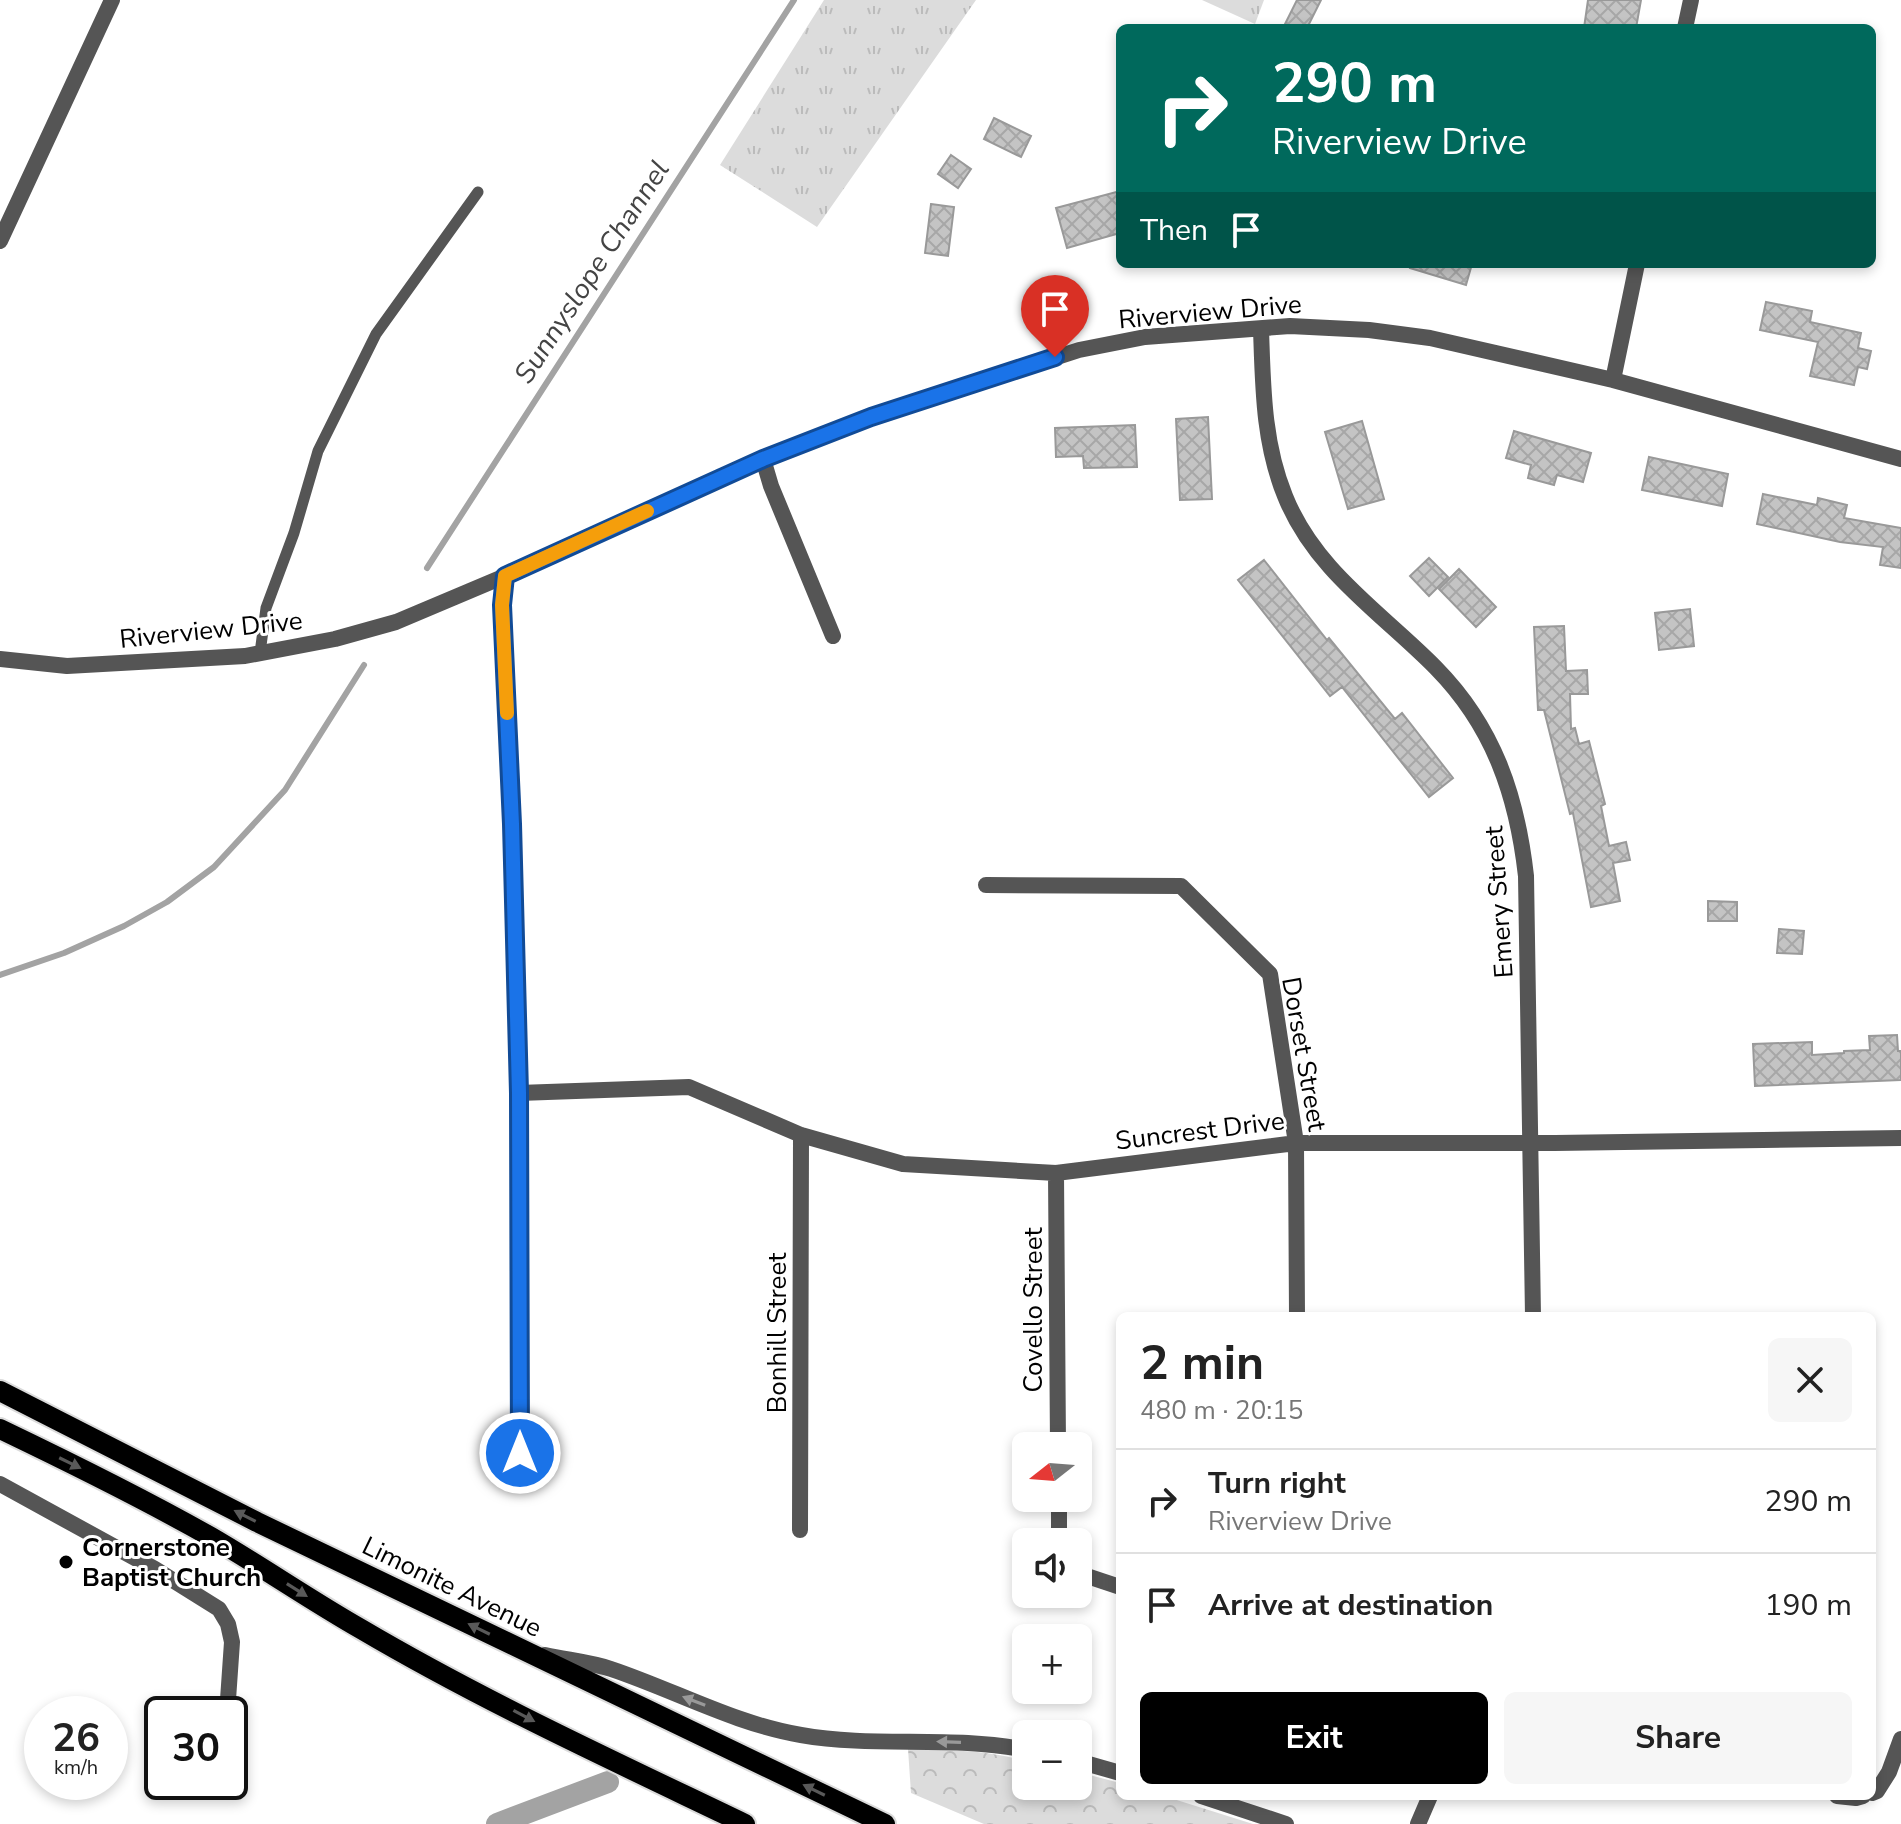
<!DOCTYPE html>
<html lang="en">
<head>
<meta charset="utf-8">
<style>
  :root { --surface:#fff; --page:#f6f6f6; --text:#222; --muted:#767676; --line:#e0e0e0; --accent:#000 }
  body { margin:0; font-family:"Nunito Sans",sans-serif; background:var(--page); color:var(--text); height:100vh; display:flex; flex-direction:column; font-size:30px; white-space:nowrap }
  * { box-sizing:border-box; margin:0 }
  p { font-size:26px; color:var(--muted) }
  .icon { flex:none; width:44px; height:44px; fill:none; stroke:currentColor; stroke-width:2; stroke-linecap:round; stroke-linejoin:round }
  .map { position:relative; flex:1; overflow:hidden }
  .details { position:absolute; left:1116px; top:1312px; width:760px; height:488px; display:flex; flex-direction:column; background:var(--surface); border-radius:12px; box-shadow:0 4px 12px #0003 }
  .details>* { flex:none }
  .guide { position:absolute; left:1116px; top:24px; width:760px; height:244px; border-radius:12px; box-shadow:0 4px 12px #0003; background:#00695c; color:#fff; overflow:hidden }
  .needle { width:52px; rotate:253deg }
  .fabs { position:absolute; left:1012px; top:1432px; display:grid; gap:16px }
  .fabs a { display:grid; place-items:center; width:80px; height:80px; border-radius:12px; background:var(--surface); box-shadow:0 4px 12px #0003; font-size:40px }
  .speed { position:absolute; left:24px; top:1696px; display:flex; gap:16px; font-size:40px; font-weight:700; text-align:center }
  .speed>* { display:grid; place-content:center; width:104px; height:104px; border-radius:50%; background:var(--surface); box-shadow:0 4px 12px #0003; line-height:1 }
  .speed small { font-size:20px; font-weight:400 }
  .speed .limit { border:4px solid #111; border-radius:12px; background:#fff; color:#111 }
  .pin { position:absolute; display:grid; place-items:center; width:68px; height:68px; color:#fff; margin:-82px -34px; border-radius:50% 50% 50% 0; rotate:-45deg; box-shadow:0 0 8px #0007 }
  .pin .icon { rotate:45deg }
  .me { position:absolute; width:88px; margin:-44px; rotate:0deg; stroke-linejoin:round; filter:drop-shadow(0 0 6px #0008) }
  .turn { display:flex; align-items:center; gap:28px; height:168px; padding:0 24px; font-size:36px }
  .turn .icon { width:104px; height:104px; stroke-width:2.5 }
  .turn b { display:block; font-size:56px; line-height:68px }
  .then { display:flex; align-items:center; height:76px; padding:0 24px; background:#0003; gap:16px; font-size:30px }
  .round { display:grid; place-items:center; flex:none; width:84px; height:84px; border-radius:12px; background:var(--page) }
  .headline { display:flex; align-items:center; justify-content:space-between; height:136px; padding:0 24px }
  h1 { font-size:48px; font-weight:700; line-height:60px }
  .primary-button { display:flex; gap:16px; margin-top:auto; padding:16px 24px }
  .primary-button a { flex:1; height:92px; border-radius:12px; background:var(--accent); color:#fff; font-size:32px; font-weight:700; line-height:92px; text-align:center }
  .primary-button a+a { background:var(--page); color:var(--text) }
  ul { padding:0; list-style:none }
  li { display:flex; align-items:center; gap:24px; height:104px; padding:0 24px; border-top:2px solid var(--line) }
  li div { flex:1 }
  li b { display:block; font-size:30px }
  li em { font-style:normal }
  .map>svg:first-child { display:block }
  .grass { fill:url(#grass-tufts) }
  .forest { fill:url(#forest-crowns) }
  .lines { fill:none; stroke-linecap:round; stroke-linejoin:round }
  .stream { stroke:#a3a3a3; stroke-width:6 }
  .canal { stroke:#a3a3a3; stroke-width:22 }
  .building { fill:url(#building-cross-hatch); stroke:#999; stroke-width:2 }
  .primary-casing { stroke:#dbdbdb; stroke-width:24 }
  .lane { stroke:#555; stroke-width:11 }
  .street { stroke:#555; stroke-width:16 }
  .primary { stroke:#000; stroke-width:20 }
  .oneway { fill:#595959 }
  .oneway2 { fill:#999 }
  .route-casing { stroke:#114b97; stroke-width:20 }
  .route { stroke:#1a73e8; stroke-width:14 }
  .slow { stroke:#f59e0b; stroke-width:14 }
  .poi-dot { fill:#000; stroke:#fff; stroke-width:3 }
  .labels { text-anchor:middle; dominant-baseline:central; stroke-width:6; stroke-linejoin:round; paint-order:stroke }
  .street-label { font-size:26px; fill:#000; stroke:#fff }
  .poi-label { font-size:26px; font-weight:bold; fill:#000; stroke:#fff; text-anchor:start }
  .water-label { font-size:28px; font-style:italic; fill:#444; stroke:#fff }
</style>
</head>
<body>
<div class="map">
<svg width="1901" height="1824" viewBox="0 0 1901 1824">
  <defs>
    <pattern id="grass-tufts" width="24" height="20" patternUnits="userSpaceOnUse" patternTransform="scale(2)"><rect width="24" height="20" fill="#dcdcdc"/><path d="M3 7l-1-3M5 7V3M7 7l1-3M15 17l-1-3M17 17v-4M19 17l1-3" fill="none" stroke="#bbb"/></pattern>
    <pattern id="forest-crowns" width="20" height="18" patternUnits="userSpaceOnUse" patternTransform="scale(2)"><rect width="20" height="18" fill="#dcdcdc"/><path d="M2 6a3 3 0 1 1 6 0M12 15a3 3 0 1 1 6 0" fill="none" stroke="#bbb"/></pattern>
    <pattern id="building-cross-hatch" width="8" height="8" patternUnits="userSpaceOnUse" patternTransform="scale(2)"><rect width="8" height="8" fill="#c4c4c4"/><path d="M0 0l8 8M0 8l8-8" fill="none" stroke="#a7a7a7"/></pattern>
  </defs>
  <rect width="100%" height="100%" fill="#fff"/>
  <path class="grass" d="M 824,0 L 976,0 L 817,227 L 720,165 Z
    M 1202,0 L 1264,0 L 1255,24 Z"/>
  <path class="forest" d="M 908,1749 C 949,1750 987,1750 1026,1761 L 1026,1786 L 1078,1786 L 1078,1772 L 1120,1783 L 1120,1796 L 1164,1796 L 1253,1824 L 984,1824 L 911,1793 Z"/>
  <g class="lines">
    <path class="stream" d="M 427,568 L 794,0
      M 0,975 L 64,953 L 124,926 L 167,902 L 214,867 L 285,790 L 364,665"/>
    <path class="canal" d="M 497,1824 L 608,1782"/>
  </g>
  <path class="building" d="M 1297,0 L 1321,0 L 1307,28 L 1283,28 Z
    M 1588,0 L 1641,0 L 1636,28 L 1584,28 Z
    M 994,118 L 1031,136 L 1021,157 L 984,139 Z
    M 951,155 L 971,169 L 958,188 L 938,174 Z
    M 1120,191 L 1120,233 L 1067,248 L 1056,208 Z
    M 931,204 L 954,207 L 948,256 L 925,253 Z
    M 1411,264 L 1472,264 L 1466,285 L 1410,268 Z
    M 1766,302 L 1812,311 L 1810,322 L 1861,333 L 1858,348 L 1871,351 L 1867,369 L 1858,367 L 1854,385 L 1810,376 L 1818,342 L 1760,330 Z
    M 1208,417 L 1212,499 L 1180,500 L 1176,419 Z
    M 1362,421 L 1384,499 L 1348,509 L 1325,432 Z
    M 1135,425 L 1137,467 L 1084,468 L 1083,456 L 1056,457 L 1055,428 Z
    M 1514,431 L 1591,453 L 1583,482 L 1557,475 L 1554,485 L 1528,478 L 1531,465 L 1506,458 Z
    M 1649,457 L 1728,474 L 1722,506 L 1642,490 Z
    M 1763,494 L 1817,505 L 1818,498 L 1847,505 L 1844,518 L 1901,528 L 1901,568 L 1880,565 L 1883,547 L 1840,542 L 1757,524 Z
    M 1429,558 L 1448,577 L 1429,596 L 1410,576 Z
    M 1264,560 L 1327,640 L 1329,638 L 1395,719 L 1402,713 L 1453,778 L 1429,797 L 1342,687 L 1330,696 L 1238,580 Z
    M 1459,569 L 1496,607 L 1476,627 L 1439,589 Z
    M 1690,609 L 1694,646 L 1659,650 L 1655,613 Z
    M 1564,626 L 1566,671 L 1587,670 L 1588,694 L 1570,694 L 1571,729 L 1575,728 L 1579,744 L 1589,741 L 1605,804 L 1601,806 L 1609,846 L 1626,842 L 1630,860 L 1613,863 L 1620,901 L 1591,907 L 1573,813 L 1570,814 L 1544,710 L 1538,710 L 1534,627 Z
    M 1708,901 L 1737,902 L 1737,921 L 1708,921 Z
    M 1779,929 L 1804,931 L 1802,954 L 1777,953 Z
    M 1897,1035 L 1898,1051 L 1901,1051 L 1901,1080 L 1755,1086 L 1753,1044 L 1812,1042 L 1812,1055 L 1844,1053 L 1844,1051 L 1870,1050 L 1869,1036 Z"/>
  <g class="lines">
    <defs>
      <path id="primary" d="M 0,1391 L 257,1522 L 885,1824
        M 0,1429 C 71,1463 142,1498 211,1537 C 261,1566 310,1600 361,1629 C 485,1702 616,1762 745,1824"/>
    </defs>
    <use href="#primary" class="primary-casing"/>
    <path class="lane" d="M 260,653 L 266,608 L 294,533 L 318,451 L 376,334 L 478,192"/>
    <path class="street" d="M 1685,28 L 1691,0
      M 0,241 L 112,0
      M 1261,329 C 1263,386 1263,442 1285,496 C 1315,571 1382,613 1436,668 C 1494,727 1517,796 1526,876 L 1533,1316
      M 1613,380 L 1637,264
      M 763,459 L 771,486 L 833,636
      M 505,576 L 502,605 L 512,824 L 519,1093 L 520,1453
      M 0,659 L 67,666 L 245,656 L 335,639 L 396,622 L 505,576 L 763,459 L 871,417 L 1079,350 L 1145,337 L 1290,326 L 1369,330 L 1430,338 L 1613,380 L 1901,459
      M 986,885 L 1181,886 L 1270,974 L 1296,1143 L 1297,1316
      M 519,1093 L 689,1087 L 801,1135 L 903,1164 L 1056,1173 L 1296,1143 L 1555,1143 L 1901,1138
      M 1056,1173 L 1058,1446
      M 0,1484 L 155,1569 L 219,1609 L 228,1624 L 232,1642 L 227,1714
      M 1059,1498 L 1059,1542
      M 800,1530 L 801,1135
      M 1078,1573 L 1120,1587
      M 545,1655 C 567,1660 590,1662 611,1669 C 674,1690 735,1724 801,1735 C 875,1748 952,1735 1026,1750
      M 1078,1761 L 1120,1773
      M 219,1784 L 219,1782
      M 1872,1793 L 1877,1791 L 1889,1772 L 1901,1739
      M 1201,1796 L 1286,1824
      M 1837,1796 L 1856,1798 L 1863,1796
      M 1418,1824 L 1430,1796"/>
    <use href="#primary" class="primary"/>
  </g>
  <defs><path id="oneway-solid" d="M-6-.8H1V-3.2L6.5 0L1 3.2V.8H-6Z" transform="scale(2)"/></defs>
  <g class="oneway">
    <use href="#oneway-solid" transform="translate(70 1463) rotate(26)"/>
    <use href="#oneway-solid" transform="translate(245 1516) rotate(-153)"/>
    <use href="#oneway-solid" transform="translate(297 1590) rotate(32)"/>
    <use href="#oneway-solid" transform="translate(479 1629) rotate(-154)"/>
    <use href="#oneway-solid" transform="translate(524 1716) rotate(28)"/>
    <use href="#oneway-solid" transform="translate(814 1790) rotate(-154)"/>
  </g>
  <g class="oneway2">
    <use href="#oneway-solid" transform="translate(694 1701) rotate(-159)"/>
    <use href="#oneway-solid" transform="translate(949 1742) rotate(-178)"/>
  </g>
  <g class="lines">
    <defs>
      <path id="route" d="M 520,1453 L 519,1093 L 512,824 L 502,605 L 505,576 L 763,459 L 871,417 L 1055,357"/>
    </defs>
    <use href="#route" class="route-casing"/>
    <use href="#route" class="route"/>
    <path class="slow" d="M 507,713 L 502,605 L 505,576 L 647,511"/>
  </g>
  <circle class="poi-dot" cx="66" cy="1562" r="8"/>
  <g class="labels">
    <g class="street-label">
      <text transform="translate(1210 312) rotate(-5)">Riverview Drive</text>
      <text transform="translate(211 630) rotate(-6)">Riverview Drive</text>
      <text transform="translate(1499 902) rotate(-94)">Emery Street</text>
      <text transform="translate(1304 1054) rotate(80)">Dorset Street</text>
      <text transform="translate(1200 1131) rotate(-7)">Suncrest Drive</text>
      <text transform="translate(1033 1310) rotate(-90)">Covello Street</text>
      <text transform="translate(777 1333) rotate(-90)">Bonhill Street</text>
      <text transform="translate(452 1587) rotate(26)">Limonite Avenue</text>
    </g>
    <g class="poi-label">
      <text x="82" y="1547">Cornerstone<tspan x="82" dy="30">Baptist Church</tspan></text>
    </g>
    <g class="water-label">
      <text transform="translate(592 272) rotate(-57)">Sunnyslope Channel</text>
    </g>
  </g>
</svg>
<div class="fabs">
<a><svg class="needle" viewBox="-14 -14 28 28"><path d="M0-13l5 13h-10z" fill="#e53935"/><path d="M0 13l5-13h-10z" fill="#767676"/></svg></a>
<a><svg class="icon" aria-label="sound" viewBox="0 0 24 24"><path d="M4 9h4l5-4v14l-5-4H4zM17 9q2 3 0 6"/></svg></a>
<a>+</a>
<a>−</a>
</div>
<div class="speed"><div>26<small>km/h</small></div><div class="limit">30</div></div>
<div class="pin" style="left:1055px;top:357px;background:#d93025"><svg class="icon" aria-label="arrive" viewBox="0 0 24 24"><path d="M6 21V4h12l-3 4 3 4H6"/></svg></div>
<svg class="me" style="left:520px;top:1453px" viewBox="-20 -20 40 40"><circle r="17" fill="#1a73e8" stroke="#fff" stroke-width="3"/><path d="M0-11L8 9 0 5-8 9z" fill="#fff"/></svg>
<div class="guide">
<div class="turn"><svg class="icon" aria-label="right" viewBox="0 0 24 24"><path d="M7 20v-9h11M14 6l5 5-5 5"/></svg><div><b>290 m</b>Riverview Drive</div></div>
<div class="then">Then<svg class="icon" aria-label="arrive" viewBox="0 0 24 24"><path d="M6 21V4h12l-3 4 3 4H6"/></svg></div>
</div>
<section class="details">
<div class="headline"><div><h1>2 min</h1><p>480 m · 20:15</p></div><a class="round"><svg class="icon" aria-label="close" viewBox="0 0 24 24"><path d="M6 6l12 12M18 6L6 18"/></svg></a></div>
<ul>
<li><svg class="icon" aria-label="right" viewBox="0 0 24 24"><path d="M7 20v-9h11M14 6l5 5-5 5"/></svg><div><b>Turn right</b><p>Riverview Drive</p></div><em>290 m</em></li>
<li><svg class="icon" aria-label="arrive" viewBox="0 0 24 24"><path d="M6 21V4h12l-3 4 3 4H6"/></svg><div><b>Arrive at destination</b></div><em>190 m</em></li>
</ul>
<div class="primary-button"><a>Exit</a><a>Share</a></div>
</section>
</div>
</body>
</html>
